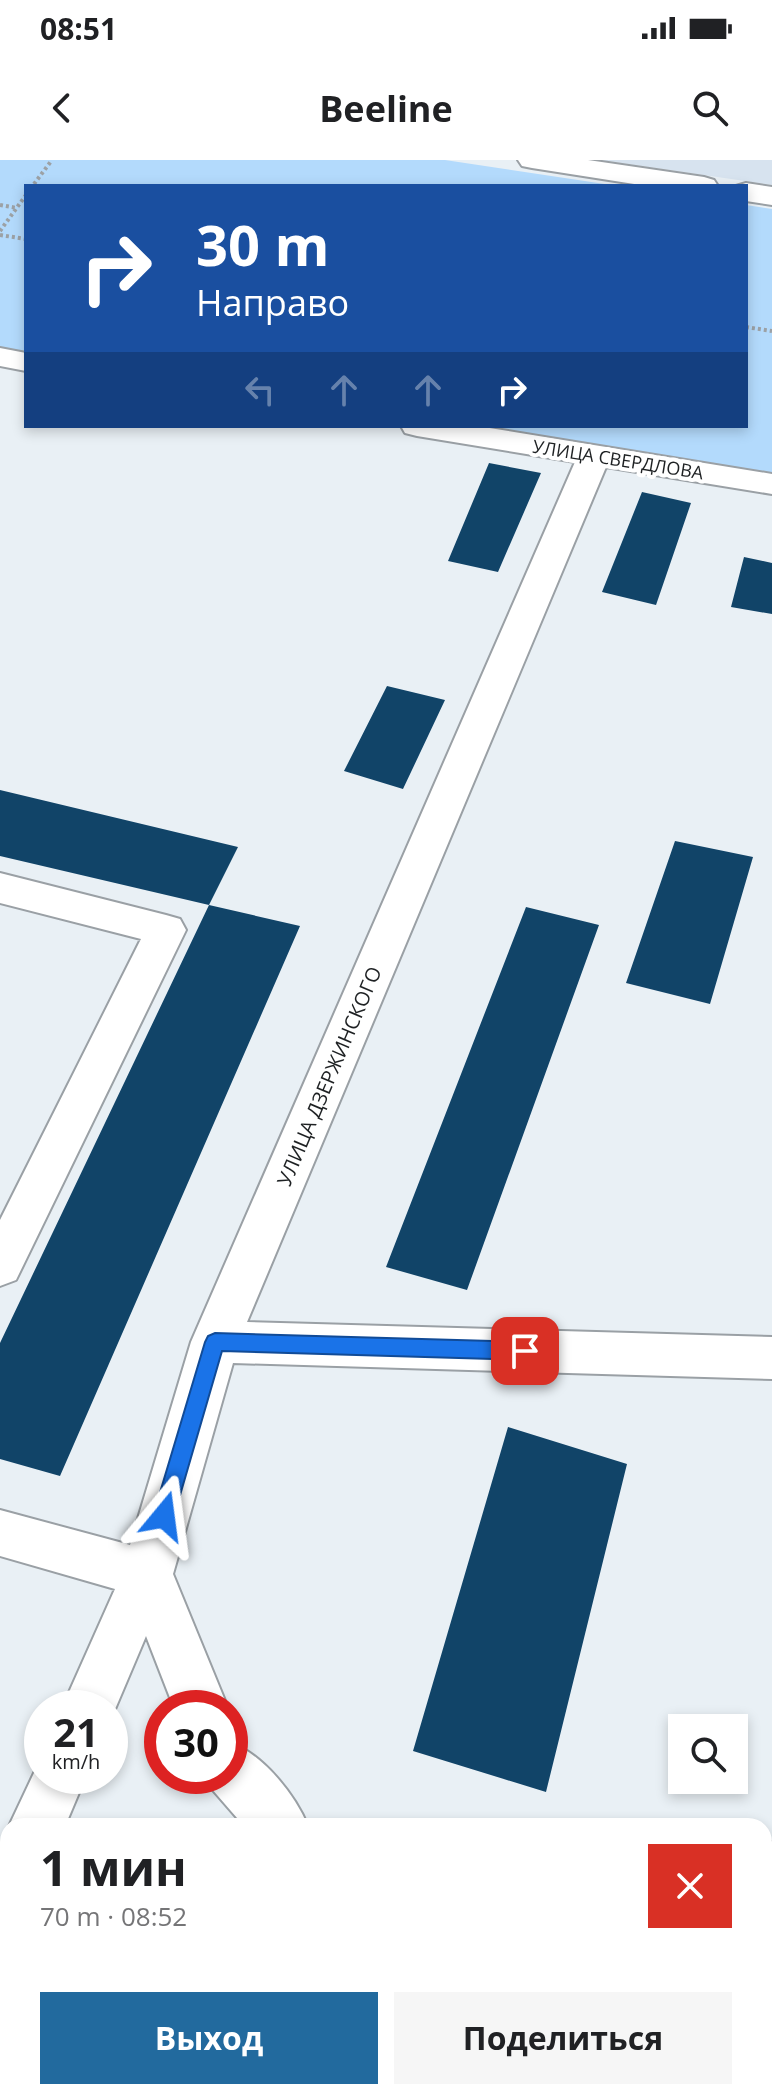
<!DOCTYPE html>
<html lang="ru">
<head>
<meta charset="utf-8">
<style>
  :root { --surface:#fff; --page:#f6f6f6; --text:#202124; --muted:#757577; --accent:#226a9e }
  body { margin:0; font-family:"Open Sans",sans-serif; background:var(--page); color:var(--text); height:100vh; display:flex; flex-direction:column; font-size:30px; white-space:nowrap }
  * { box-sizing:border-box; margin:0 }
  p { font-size:26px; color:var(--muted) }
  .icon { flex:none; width:44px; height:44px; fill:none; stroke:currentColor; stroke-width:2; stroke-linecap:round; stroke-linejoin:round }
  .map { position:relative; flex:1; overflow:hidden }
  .details { position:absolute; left:0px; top:1658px; width:772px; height:282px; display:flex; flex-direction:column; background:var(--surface); border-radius:24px 24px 0 0; box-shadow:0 4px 12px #0003 }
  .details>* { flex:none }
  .guide { position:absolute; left:24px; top:24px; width:724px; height:244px; border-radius:0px; box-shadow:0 4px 12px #0003; background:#1a4fa0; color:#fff; overflow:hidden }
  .controls { position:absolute; left:668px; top:1554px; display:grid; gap:16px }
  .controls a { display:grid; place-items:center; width:80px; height:80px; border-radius:0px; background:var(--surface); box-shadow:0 4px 12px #0003; font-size:40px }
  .speed { position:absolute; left:24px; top:1530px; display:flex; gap:16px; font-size:40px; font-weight:700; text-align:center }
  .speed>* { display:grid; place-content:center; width:104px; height:104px; border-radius:50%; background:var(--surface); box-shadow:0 4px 12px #0003; line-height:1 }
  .speed small { font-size:20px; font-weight:400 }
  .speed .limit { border:12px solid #d22; background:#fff; color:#111 }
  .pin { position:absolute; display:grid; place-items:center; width:68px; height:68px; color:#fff; margin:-34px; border-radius:16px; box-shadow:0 4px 12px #0006 }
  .me { position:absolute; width:88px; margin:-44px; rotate:16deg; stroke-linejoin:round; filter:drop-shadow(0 0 6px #0008) }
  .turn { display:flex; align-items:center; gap:28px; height:168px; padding:0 40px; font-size:36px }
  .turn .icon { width:104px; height:104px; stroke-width:2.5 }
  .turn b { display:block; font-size:56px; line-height:68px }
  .lanes { display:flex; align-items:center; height:76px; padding:0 40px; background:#0003; justify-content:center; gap:40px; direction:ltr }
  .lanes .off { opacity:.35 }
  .round { display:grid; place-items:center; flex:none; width:84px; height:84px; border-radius:0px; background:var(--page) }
  .overview { display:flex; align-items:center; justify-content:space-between; height:136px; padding:0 40px }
  h1 { font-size:48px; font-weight:700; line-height:60px }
  .primary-button { display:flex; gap:16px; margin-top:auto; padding:16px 40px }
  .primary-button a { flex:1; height:92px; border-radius:0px; background:var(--accent); color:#fff; font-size:32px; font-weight:700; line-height:92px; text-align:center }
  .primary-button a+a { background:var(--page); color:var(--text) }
  .status { display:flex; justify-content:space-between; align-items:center; height:56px; padding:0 40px; background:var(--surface); direction:ltr }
  .status svg { height:22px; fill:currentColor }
  header { display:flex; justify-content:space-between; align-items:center; height:104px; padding:0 40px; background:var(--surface); font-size:36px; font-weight:700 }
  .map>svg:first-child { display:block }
  .built { fill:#d7e3ef }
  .green { fill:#b3dafc }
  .building { fill:#114468 }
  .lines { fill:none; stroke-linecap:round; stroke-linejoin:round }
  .minor-casing { stroke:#9aa0a5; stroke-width:4 }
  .path { stroke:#9ca1a5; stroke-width:4; stroke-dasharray:3 3; stroke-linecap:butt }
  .minor { fill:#fff; fill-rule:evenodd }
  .route { fill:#1a73e8; stroke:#114b97; stroke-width:2 }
  .labels { text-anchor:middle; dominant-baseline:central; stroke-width:8; stroke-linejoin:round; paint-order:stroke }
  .far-street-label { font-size:18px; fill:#1e2123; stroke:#fff }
  .street-label { font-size:20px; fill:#1e2123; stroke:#fff }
</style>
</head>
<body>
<div class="status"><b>08:51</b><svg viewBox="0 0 49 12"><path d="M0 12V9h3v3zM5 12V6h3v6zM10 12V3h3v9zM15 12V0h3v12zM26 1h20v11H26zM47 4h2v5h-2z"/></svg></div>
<header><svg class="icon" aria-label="back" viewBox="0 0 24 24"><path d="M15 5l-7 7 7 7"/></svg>Beeline<svg class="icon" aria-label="search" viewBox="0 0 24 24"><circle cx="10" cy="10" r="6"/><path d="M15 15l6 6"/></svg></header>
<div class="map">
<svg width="772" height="1939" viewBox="0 0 772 1939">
  <rect width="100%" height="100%" fill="#e9f0f5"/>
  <path class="built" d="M 600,0 L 772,0 L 772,25 Z"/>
  <path class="green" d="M 0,0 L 445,0 L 618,26 L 26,26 L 26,192 L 0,187 Z
    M 746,45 L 772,49 L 772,314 L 481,266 L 746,266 Z"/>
  <path class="building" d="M 489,303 L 541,313 L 498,412 L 448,401 Z
    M 642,332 L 691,343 L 656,445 L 602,432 Z
    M 744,397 L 772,403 L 772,454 L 731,447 Z
    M 387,526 L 445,540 L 403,629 L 344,611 Z
    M 0,630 L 238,687 L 209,745 L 0,696 Z
    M 675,681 L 753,697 L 710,844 L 626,823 Z
    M 209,745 L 300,766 L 60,1316 L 0,1299 L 0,1183 Z
    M 526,747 L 599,765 L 467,1130 L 386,1107 Z
    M 508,1267 L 627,1304 L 546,1632 L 413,1591 Z
    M 764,1840 L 772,1843 L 772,1939 L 720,1939 L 721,1932 L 764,1932 Z
    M 69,1932 L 201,1932 L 199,1939 L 67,1939 Z"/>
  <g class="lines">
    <defs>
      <path id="minor" d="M 518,0 L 588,0 L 704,17 L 714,20 L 718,26 L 647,26 L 532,8 L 522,6 Z
        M 746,23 L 772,27 L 772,45 L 746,41 L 746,26 L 736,26 Z
        M 0,188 L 26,193 L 26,211 L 0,206 Z
        M 401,266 L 477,266 L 772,314 L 772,334 L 606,307 L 247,1162 L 772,1177 L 772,1219 L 233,1203 L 173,1414 L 228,1548 L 174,1548 L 146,1476 L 110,1561 L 110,1548 L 62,1548 L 115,1429 L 0,1396 L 0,1350 L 130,1385 L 191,1182 L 575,302 L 417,276 L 405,273 Z
        M 0,713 L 166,755 L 180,759 L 186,770 L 16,1120 L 0,1126 L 0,1060 L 141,779 L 0,743 Z
        M 230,1582 C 263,1595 294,1633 308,1666 L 244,1666 L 211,1628 L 206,1616 L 230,1616 Z
        M 42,1596 L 42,1616 L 86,1616 L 65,1666 L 9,1666 Z
        M 764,1681 L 772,1682 L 772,1738 L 764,1737 Z
        M 8,1706 L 8,1777 L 0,1780 L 0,1709 Z
        M 292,1932 L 352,1932 L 349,1939 L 289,1939 Z
        M 626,1932 L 686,1932 L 685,1939 L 625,1939 Z"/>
    </defs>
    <use href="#minor" class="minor-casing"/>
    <path class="path" d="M 34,24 L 52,0
      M 0,45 L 17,48
      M 0,71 L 26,35
      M 0,75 L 26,79
      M 746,167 L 772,171"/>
    <use href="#minor" class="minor"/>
  </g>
  <path class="route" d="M 215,1173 L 525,1182 L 532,1185 L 534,1191 L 532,1197 L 525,1200 L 222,1191 L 174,1356 L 171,1363 L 164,1366 L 156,1363 L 153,1356 L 205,1182 L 208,1176 Z"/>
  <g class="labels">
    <g class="far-street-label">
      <text transform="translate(618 299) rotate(9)">УЛИЦА СВЕРДЛОВА</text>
    </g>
    <g class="street-label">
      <text transform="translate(329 916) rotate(-67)">УЛИЦА ДЗЕРЖИНСКОГО</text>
    </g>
  </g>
</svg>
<div class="controls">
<a><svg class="icon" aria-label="search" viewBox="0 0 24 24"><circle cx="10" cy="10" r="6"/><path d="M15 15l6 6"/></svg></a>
</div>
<div class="speed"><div>21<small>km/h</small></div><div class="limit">30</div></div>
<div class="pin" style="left:525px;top:1191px;background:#d93025"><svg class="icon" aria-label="arrive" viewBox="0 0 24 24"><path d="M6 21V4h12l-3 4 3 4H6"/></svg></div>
<svg class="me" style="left:164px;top:1356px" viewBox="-20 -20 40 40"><path d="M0-17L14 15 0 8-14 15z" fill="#1a73e8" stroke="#fff" stroke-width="4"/></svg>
<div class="guide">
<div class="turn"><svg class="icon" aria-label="right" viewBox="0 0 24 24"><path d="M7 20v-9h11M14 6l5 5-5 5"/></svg><div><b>30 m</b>Направо</div></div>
<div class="lanes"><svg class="icon off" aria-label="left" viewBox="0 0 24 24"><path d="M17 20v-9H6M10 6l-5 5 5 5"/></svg><svg class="icon off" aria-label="ahead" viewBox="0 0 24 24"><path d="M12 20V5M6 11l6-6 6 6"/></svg><svg class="icon off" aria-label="ahead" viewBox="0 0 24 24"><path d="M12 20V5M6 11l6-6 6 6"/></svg><svg class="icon" aria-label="right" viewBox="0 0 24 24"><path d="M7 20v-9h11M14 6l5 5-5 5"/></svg></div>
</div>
<section class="details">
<div class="overview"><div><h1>1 мин</h1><p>70 m · 08:52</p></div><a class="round" style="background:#d93025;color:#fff"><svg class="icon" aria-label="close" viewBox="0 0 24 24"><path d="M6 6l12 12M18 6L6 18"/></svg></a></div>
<div class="primary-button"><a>Выход</a><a>Поделиться</a></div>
</section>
</div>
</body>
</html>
